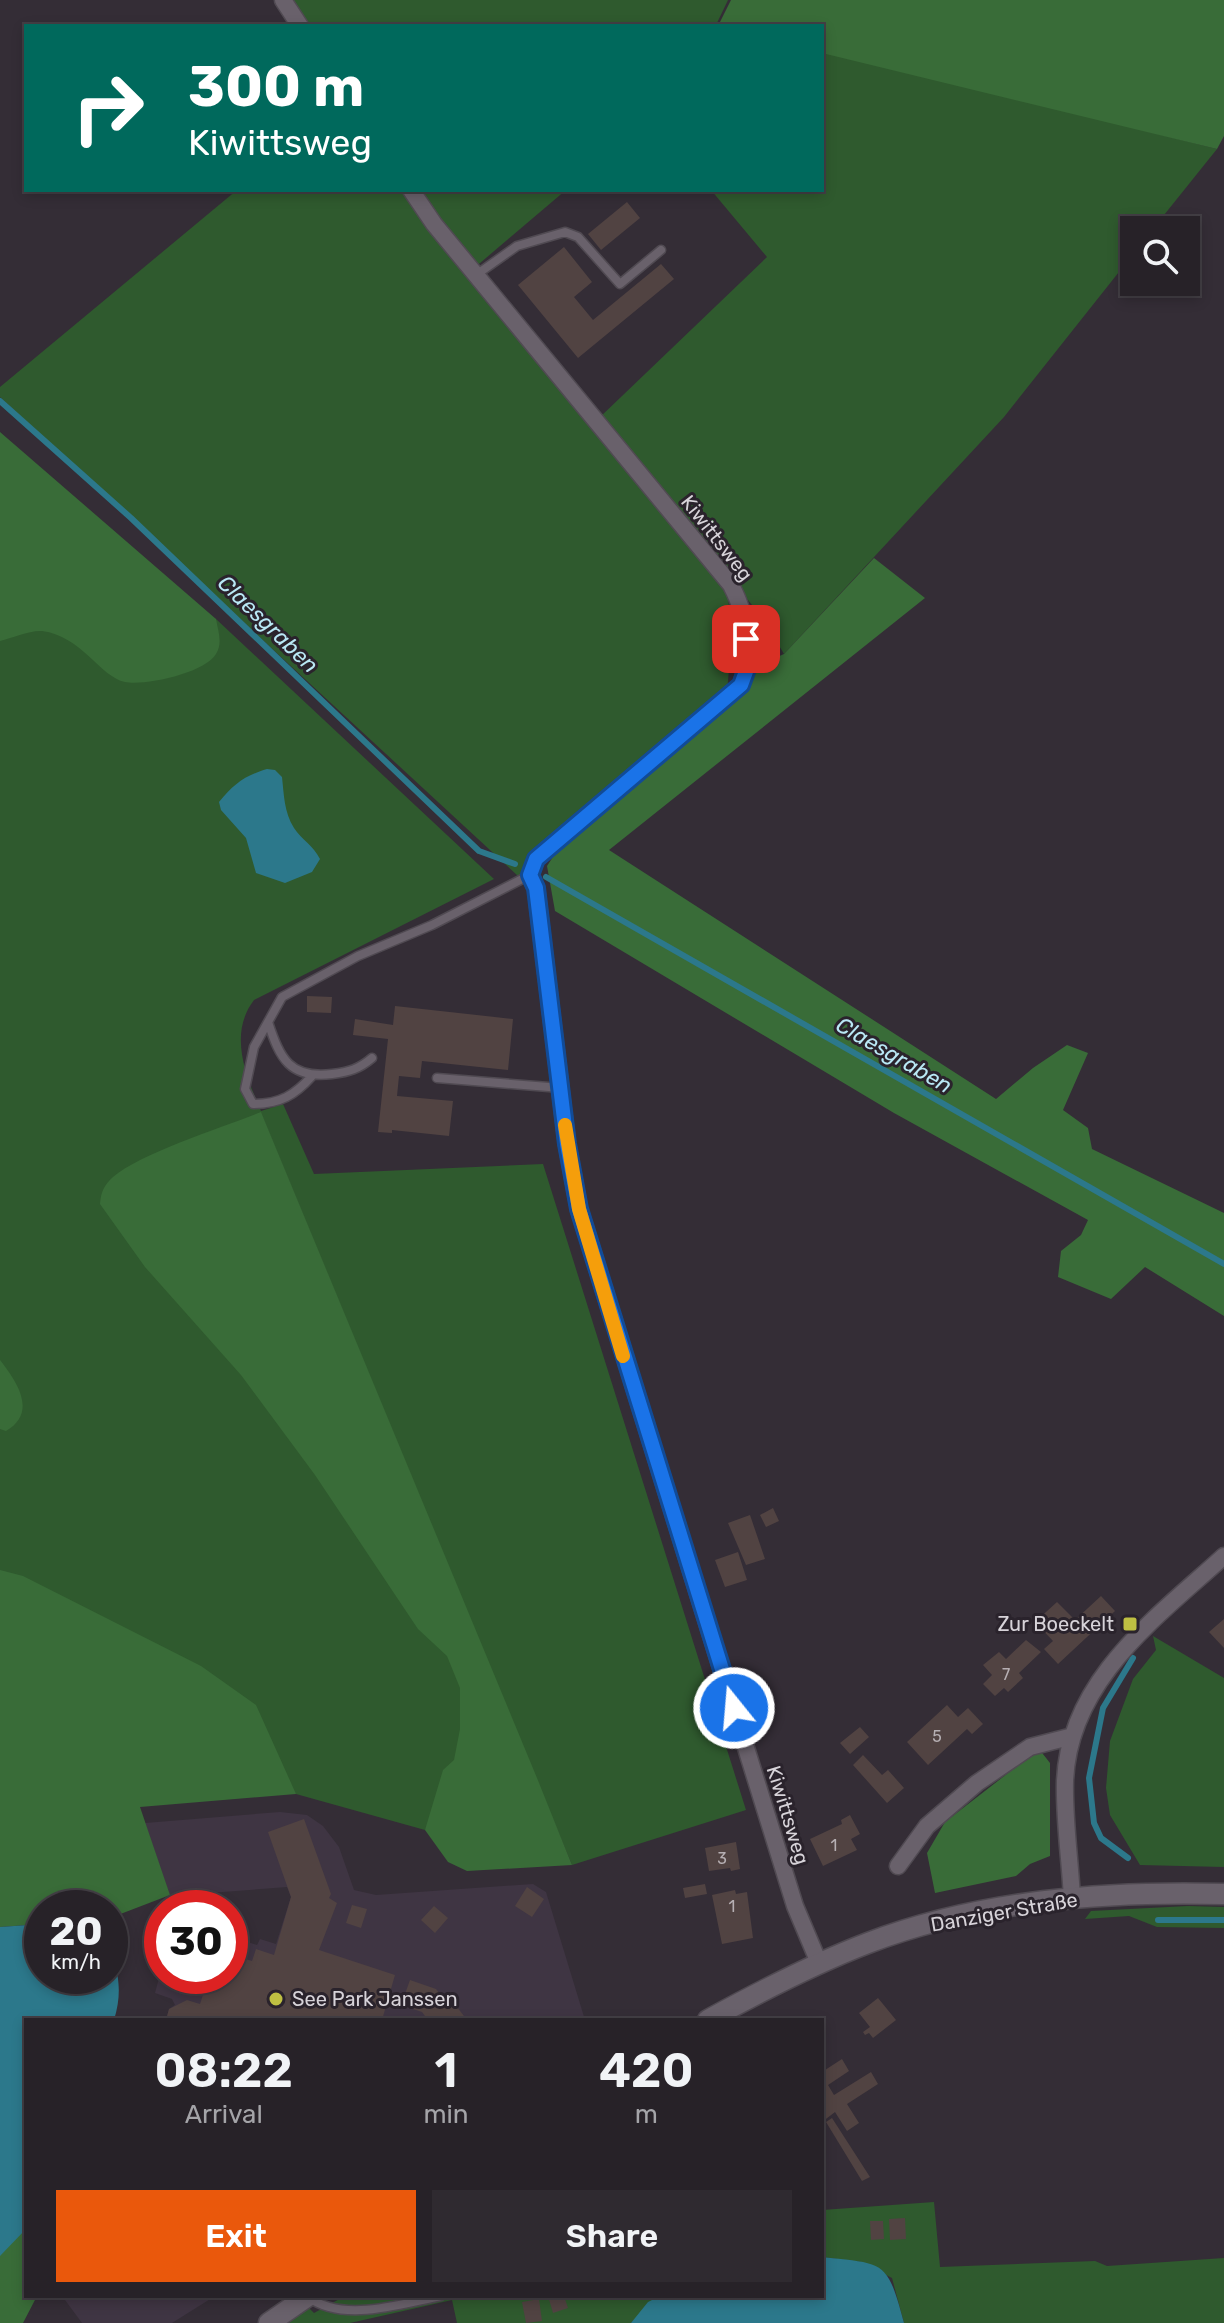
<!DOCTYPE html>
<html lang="en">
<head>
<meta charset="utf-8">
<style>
  :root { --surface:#272228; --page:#2f2a30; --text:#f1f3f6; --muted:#a4a4a8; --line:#433f45; --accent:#ea580c }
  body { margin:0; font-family:Rubik,sans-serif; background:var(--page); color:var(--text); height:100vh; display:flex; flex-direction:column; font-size:30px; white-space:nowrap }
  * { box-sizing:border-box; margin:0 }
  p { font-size:26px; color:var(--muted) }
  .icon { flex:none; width:44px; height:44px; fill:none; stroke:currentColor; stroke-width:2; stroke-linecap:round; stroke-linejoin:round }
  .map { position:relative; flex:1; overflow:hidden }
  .sheet { position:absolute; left:24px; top:2018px; width:800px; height:280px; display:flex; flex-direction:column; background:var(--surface); border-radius:0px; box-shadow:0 4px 12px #0003,0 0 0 2px var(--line) }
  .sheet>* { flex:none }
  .banner { position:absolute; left:24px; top:24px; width:800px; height:168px; border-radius:0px; box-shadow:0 4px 12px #0003,0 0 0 2px var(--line); background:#00695c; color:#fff; overflow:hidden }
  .controls { position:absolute; left:1120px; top:216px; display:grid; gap:16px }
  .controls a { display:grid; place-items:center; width:80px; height:80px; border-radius:0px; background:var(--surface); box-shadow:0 4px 12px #0003,0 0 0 2px var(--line); font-size:40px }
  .speed { position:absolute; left:24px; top:1890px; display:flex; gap:16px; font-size:40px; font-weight:700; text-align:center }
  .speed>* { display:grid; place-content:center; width:104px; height:104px; border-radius:50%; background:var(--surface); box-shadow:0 4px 12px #0003,0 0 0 2px var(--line); line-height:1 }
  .speed small { font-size:20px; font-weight:400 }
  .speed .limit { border:12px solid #d22; background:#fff; color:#111 }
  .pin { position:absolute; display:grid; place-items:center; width:68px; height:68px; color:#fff; margin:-34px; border-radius:16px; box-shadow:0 4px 12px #0006 }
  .me { position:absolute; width:88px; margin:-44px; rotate:343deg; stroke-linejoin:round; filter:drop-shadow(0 0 6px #0008) }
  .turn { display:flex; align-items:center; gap:28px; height:168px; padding:0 32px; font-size:36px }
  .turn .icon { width:104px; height:104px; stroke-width:2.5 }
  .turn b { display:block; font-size:56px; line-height:68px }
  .eta { display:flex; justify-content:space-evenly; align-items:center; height:136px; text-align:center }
  .eta b { font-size:48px; font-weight:600; line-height:56px }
  .button { display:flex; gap:16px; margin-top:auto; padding:16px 32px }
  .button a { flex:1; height:92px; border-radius:0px; background:var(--accent); color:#fff; font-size:32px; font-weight:600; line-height:92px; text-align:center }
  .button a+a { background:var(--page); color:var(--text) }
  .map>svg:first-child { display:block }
  .built { fill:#3f3543 }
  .green { fill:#2f5a2e }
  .forest { fill:#396c38 }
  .water { fill:#2c788b }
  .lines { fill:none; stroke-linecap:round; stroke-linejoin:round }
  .stream { stroke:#2c788b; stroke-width:6 }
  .building { fill:#514342 }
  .service-casing { stroke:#504a52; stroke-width:11 }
  .minor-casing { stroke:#504a52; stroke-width:19 }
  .tertiary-casing { stroke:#504a52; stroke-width:23 }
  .service { stroke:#69616b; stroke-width:8 }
  .minor { stroke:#69616b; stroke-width:16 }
  .tertiary { stroke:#69616b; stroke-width:20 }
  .route-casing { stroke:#114b97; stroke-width:20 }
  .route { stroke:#1a73e8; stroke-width:14 }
  .slow { stroke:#f59e0b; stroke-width:14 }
  .poi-dot { fill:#bebf42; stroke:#2a232c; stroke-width:3 }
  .labels { text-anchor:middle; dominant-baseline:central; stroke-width:6; stroke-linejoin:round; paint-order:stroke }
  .number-label { font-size:16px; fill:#b6afb3 }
  .street-label { font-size:20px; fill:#d7d3d9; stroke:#2a232c }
  .poi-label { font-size:20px; fill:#d7d3d9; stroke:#2a232c; text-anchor:end }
  .water-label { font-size:22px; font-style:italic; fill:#b9e8f5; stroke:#2a232c }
</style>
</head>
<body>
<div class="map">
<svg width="1224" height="2323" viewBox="0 0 1224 2323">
  <rect width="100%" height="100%" fill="#342d36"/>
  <path class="built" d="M 280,1812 L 307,1815 L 323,1826 L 339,1847 L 354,1890 L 376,1895 L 533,1884 L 546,1892 L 585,2020 L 166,2020 L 169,2009 L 175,2005 L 172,1999 L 155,1993 L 162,1967 L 162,1976 L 230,1976 L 230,1936 L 257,1945 L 260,1939 L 276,1944 L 291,1897 L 287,1887 L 170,1896 L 145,1823 Z
    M 67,2296 L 215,2296 L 172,2323 L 82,2323 L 65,2300 Z"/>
  <path class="green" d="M 288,0 L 728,0 L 717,23 L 729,26 L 305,26 Z
    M 822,49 L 1217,149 L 1152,230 L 1134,230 L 1134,253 L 1004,417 L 784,654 L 762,617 L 598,419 L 767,257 L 711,190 L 822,190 Z
    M 237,190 L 407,190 L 727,591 L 732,629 L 727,694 L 568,824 L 518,876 L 0,397 L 0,387 Z
    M 417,190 L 566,190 L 473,269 Z
    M 0,511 L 216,619 L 494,879 L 254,1000 C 228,1034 246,1076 261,1111 L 283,1104 L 314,1174 L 543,1164 L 746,1810 L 572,1865 L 261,1113 L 489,1728 L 425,1830 L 296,1794 L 155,1681 L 0,1615 Z
    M 1153,1636 L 1224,1678 L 1224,1867 L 1140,1865 L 1110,1815 L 1106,1788 L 1110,1741 L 1133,1679 L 1156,1650 Z
    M 1188,1906 L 1224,1907 L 1224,1928 L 1157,1927 L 1129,1916 L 1085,1919 L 1091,1911 Z
    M 934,2202 L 940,2267 L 1095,2261 L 1107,2266 L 1224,2258 L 1224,2323 L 904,2323 L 892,2278 L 861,2262 L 822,2257 L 822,2210 Z
    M 345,2296 L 660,2296 L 631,2323 L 457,2323 L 452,2300 L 350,2323 L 289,2323 L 309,2308 L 314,2313 Z"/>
  <path class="forest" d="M 731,0 L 1224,0 L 1224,136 L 1217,149 L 822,53 L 822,26 L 718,26 Z
    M 0,432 L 216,619 C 218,631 223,643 216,654 C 205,673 145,686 125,682 C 100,677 82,636 42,631 C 30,630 12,638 0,641 Z
    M 874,558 L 925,598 L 609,850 L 996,1099 L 1033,1068 L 1067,1045 L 1088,1053 L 1063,1110 L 1088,1128 L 1092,1149 L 1224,1213 L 1224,1316 L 1145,1267 L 1111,1299 L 1058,1277 L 1061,1251 L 1081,1235 L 1088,1220 L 894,1113 L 555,911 L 547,866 L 566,837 L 681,744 L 766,662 L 784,654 Z
    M 261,1112 L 537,1778 L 572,1865 L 467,1871 L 448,1862 L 425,1830 L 443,1770 L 454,1760 L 460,1729 L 460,1688 L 447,1656 L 418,1629 L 315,1475 L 241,1375 L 145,1267 L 100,1204 C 101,1192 104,1185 113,1177 C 141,1153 224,1127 261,1112 Z
    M 0,1360 C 17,1382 38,1412 6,1431 L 0,1429 Z
    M 0,1570 L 23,1576 L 201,1666 L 256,1705 L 296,1794 L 140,1807 L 170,1895 L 110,1918 L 110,1908 L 42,1908 L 42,1924 L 0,1927 Z
    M 1039,1749 L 1050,1763 L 1050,1856 L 1030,1864 L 1016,1876 L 935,1893 L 927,1853 L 945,1822 Z
    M 26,2227 L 26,2296 L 37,2296 L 23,2323 L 0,2323 L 0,2255 Z"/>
  <path class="water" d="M 267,769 L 275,770 L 282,777 C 284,795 284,812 294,828 C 302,840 313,845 320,859 L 312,872 L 285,883 L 256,873 L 246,838 L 221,810 L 219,802 C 234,784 244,776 267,769 Z
    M 42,1924 L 42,1976 L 110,1976 L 110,1944 C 118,1972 123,1991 114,2020 L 26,2020 L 26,2229 L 0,2256 L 0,1927 Z
    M 822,2257 C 886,2264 887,2260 904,2323 L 631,2323 L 648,2302 L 660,2296 L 822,2296 Z"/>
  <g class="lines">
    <path class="stream" d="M 0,401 L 131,518 L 479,851 L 515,864
      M 546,877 L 1224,1264
      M 1128,1858 L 1101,1838 L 1094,1823 L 1089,1778 L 1103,1708 L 1133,1658
      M 1158,1920 L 1224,1920"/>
  </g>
  <path class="building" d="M 627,202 L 640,218 L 601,250 L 588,234 Z
    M 564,247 L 592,282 L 574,297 L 593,320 L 661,264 L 674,279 L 578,358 L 518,285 Z
    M 307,996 L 332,997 L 331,1013 L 307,1012 Z
    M 395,1006 L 513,1019 L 508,1070 L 422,1061 L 420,1078 L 399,1076 L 397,1096 L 453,1101 L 449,1136 L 392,1130 L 392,1133 L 378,1132 L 388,1039 L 353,1035 L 355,1019 L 393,1025 Z
    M 773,1508 L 779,1521 L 766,1527 L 760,1515 Z
    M 750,1515 L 765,1559 L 746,1565 L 728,1523 Z
    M 738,1552 L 747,1580 L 725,1587 L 715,1560 Z
    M 1101,1596 L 1115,1611 L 1058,1664 L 1044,1649 L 1053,1641 L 1035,1622 L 1057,1602 L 1075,1620 Z
    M 1224,1619 L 1224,1648 L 1209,1632 Z
    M 1026,1640 L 1041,1652 L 1019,1673 L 1023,1678 L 1008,1692 L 1004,1688 L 995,1696 L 983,1684 L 992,1675 L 983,1665 L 999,1652 L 1006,1659 Z
    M 947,1705 L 958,1717 L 968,1708 L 983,1724 L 972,1734 L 967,1729 L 928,1765 L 907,1742 Z
    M 860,1727 L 869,1737 L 850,1754 L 840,1743 Z
    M 863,1755 L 882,1775 L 888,1770 L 904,1788 L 887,1803 L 853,1765 Z
    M 850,1815 L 860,1834 L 851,1839 L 857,1850 L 823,1866 L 810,1839 L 842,1824 L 841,1820 Z
    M 304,1819 L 331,1894 L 329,1898 L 337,1903 L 319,1950 L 395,1975 L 382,2020 L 166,2020 L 169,2009 L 187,2000 L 200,2004 L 209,1976 L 230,1976 L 230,1954 L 252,1961 L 256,1949 L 274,1955 L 291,1897 L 268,1832 Z
    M 736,1842 L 740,1869 L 731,1871 L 730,1868 L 709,1871 L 705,1848 Z
    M 705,1884 L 707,1894 L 685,1898 L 683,1888 Z
    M 527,1887 L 544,1899 L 532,1917 L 515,1906 Z
    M 735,1890 L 736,1894 L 747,1892 L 753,1938 L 722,1944 L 712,1895 Z
    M 352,1905 L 367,1909 L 361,1928 L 346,1923 Z
    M 434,1906 L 448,1918 L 435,1933 L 421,1920 Z
    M 410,1980 L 436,1989 L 442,1997 L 447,1994 L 467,2020 L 428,2020 L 422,2012 L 401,2005 Z
    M 878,1998 L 896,2020 L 873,2038 L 869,2033 L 865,2035 L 863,2032 L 870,2027 L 859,2013 Z
    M 842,2059 L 849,2071 L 828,2085 L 834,2095 L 871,2072 L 878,2084 L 847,2104 L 859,2123 L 847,2131 L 835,2112 L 822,2122 L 822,2072 Z
    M 832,2118 L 870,2177 L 862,2181 L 826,2122 Z
    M 905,2218 L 906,2239 L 890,2240 L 889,2219 Z
    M 870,2221 L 883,2221 L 884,2239 L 871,2240 Z
    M 548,2296 L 564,2296 L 568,2308 L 553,2313 Z
    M 539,2299 L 542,2321 L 526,2323 L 522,2302 Z"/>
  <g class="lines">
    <defs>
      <path id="service" d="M 476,275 L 517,246 L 565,232 L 578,237 L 620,284 L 661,250
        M 268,1022 L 254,1047 L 245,1089 L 253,1104 C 280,1104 295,1095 312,1076
        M 372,1058 C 359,1069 349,1072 332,1074 C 290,1079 280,1059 268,1022 L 282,997 L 358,956 L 432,925 L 530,875
        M 437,1078 L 561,1088
        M 308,2297 C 343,2323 400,2304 441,2296"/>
      <path id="minor" d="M 283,0 L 300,26
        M 411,190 L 434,224 L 731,585 C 747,616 753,651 741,685 L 536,859 L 530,875 L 536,888 L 567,1144 L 579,1209 L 795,1906 L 819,1963
        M 898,1866 L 927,1826 L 977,1783 L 1030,1747 L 1073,1736
        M 1072,1898 C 1070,1859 1064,1820 1065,1781 C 1069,1680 1156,1618 1224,1556"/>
      <path id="tertiary" d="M 708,2020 C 759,1992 813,1964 868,1943 C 981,1900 1104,1891 1224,1894
        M 269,2323 L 308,2296"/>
    </defs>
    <use href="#service" class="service-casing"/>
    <use href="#minor" class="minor-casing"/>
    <use href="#tertiary" class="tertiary-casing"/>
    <use href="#service" class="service"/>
    <use href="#minor" class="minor"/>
    <use href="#tertiary" class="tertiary"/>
  </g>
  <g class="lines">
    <defs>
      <path id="route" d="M 734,1708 L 579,1209 L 567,1144 L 536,888 L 530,875 L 536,859 L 741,685 L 748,666 L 746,639"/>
    </defs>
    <use href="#route" class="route-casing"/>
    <use href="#route" class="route"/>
    <path class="slow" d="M 565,1125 L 579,1209 L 623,1356"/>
  </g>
  <g class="poi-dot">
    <rect x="1122" y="1616" width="16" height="16" rx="4"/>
    <circle cx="276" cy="1999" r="8"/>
  </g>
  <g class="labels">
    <g class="number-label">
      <text x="1006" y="1674">7</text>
      <text x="937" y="1736">5</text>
      <text x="834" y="1845">1</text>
      <text x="722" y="1858">3</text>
      <text x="732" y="1906">1</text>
    </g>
    <g class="street-label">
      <text transform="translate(717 538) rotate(52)">Kiwittsweg</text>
      <text transform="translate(788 1815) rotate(73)">Kiwittsweg</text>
      <text transform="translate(1004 1912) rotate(-10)">Danziger Straße</text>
    </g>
    <g class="poi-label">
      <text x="1114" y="1624">Zur Boeckelt</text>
      <text x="292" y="1999" text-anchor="start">See Park Janssen</text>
    </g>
    <g class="water-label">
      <text transform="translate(268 624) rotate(44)">Claesgraben</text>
      <text transform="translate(894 1055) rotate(30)">Claesgraben</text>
    </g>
  </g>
</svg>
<div class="controls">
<a><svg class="icon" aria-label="search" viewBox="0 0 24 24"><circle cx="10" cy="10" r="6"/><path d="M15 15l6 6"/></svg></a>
</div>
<div class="speed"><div>20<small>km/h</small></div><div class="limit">30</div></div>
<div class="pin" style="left:746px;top:639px;background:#d93025"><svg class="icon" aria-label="arrive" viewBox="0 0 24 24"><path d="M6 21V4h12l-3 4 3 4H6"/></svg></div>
<svg class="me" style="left:734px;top:1708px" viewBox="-20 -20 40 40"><circle r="17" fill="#1a73e8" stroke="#fff" stroke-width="3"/><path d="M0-11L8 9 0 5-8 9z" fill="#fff"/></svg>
<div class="banner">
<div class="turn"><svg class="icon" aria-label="right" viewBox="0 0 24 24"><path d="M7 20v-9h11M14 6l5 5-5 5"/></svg><div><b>300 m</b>Kiwittsweg</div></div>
</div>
<section class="sheet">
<div class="eta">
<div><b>08:22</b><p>Arrival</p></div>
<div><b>1</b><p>min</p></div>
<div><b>420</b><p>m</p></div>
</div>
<div class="button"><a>Exit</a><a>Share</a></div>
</section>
</div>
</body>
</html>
